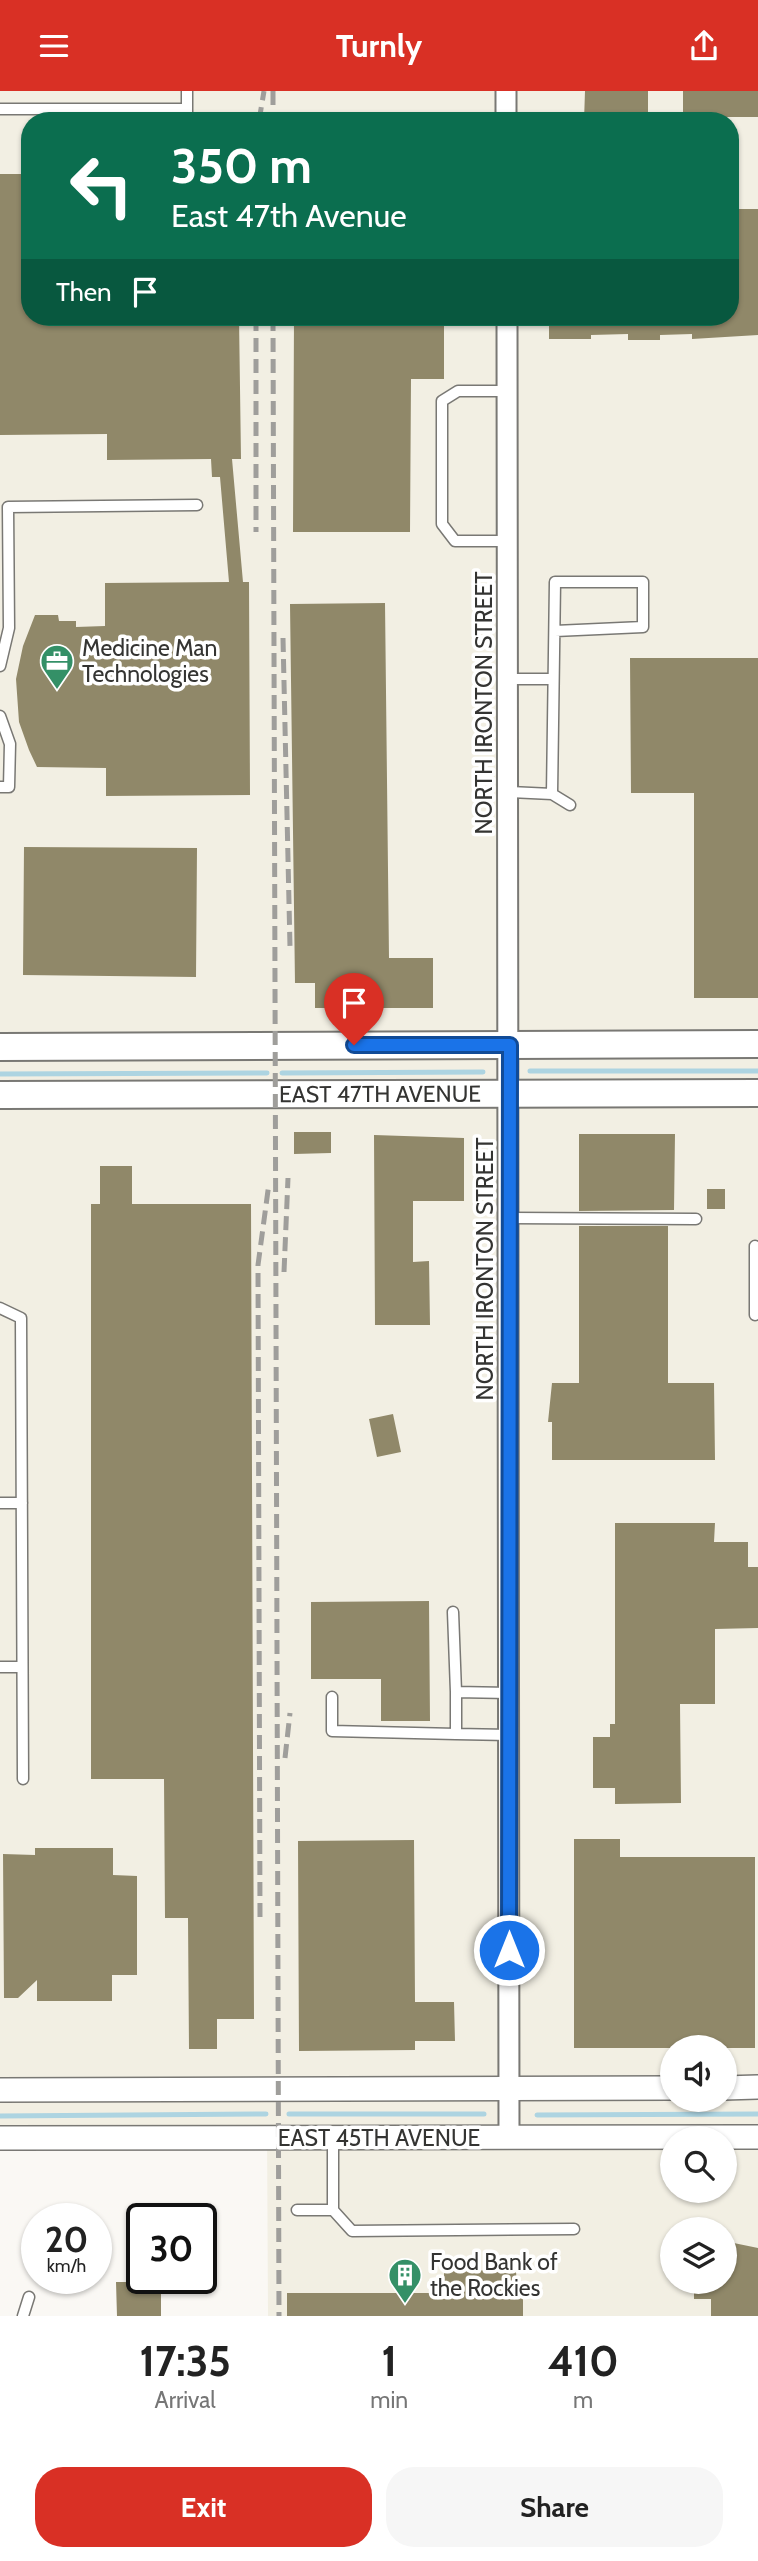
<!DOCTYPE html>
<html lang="en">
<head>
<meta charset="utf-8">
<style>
  :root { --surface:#fff; --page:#f6f6f6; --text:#222; --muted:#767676; --accent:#d93025 }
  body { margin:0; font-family:Cabin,sans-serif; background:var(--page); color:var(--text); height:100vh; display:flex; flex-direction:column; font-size:26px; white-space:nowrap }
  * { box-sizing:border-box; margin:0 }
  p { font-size:23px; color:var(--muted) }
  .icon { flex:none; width:38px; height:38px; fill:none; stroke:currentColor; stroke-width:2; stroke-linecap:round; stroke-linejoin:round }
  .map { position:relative; height:2225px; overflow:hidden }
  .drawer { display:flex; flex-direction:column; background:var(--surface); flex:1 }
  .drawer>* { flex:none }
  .hud { position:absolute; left:21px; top:21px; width:718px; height:214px; border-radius:28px; box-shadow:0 2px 5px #0004; background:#0b6e4f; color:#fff; overflow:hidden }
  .tools { position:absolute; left:660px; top:1944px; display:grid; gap:14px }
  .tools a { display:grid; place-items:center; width:77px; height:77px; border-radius:50%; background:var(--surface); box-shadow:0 2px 5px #0004; font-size:35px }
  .speed { position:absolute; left:21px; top:2112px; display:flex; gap:14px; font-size:35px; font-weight:700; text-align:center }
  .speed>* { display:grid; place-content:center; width:91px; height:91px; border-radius:50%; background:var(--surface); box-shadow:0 2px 5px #0004; line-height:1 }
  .speed small { font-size:18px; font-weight:400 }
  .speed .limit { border:4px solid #111; border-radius:10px; background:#fff; color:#111 }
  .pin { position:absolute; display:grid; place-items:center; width:60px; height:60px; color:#fff; margin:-72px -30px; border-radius:50% 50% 50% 0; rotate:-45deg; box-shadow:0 0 7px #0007 }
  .pin .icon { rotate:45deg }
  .me { position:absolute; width:77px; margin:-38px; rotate:0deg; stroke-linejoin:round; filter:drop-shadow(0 0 5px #0008) }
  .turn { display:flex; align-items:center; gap:24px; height:147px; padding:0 35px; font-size:32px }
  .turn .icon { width:91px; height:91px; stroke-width:2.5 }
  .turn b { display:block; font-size:49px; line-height:60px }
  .then { display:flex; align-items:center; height:66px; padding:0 35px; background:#0003; gap:14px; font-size:26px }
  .eta { display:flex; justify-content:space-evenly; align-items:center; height:119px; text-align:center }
  .eta b { font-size:42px; font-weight:700; line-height:49px }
  .action { display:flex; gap:14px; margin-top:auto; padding:14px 35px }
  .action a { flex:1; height:80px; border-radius:28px; background:var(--accent); color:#fff; font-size:28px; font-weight:700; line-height:80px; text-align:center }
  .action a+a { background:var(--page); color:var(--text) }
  header { display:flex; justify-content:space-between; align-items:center; height:91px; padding:0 35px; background:var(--accent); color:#fff; font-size:32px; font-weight:700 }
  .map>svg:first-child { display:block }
  .built { fill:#f2efe3; fill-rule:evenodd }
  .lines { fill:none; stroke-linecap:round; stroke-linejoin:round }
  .stream { stroke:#add4e1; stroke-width:5 }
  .building { fill:#908869 }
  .service-casing { stroke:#797874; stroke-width:13 }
  .minor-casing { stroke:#797874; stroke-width:23 }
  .tertiary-casing { stroke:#797874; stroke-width:26 }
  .secondary-casing { stroke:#797874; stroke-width:30 }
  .service { stroke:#fff; stroke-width:10 }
  .minor { stroke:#fff; stroke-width:19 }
  .tertiary { stroke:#fff; stroke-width:23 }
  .secondary { stroke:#fff; stroke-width:26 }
  .rail { stroke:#9f9e9b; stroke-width:5; stroke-dasharray:14 7; stroke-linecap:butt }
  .route-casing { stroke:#114b97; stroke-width:18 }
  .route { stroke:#1a73e8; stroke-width:12 }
  .labels { text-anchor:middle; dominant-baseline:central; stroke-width:7; stroke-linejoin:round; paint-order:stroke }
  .poi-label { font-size:23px; fill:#343432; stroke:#fff; text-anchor:start }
  .street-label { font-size:23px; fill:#343432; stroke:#fff }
</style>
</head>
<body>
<header><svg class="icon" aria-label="menu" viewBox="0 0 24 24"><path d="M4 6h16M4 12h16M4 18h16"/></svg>Turnly<svg class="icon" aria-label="share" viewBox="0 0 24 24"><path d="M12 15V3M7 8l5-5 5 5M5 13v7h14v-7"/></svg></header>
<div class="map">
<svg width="758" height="2225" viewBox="0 0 758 2225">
  <rect width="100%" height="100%" fill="#faf8f4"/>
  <path class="built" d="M 0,0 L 758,0 L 758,2225 L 268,2225 L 267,2036 L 0,2037 ZM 30,30 L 730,30 L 730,226 L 30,226 ZM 672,1956 L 724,1956 L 724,2009 L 672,2009 ZM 672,2048 L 724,2048 L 724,2100 L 672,2100 ZM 672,2138 L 724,2138 L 724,2191 L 672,2191 Z"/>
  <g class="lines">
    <path class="stream" d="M 530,980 L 758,980
      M 282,982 L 483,981
      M 0,983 L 267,982
      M 289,2023 L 484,2023
      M 537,2024 L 758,2023
      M 0,2025 L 266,2023"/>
  </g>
  <path class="building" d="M 585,0 L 648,0 L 648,30 L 584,30 Z
    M 683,0 L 758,0 L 758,26 L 683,26 Z
    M 0,83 L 30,83 L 30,226 L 239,226 L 241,368 L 232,368 L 243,491 L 249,491 L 250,704 L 106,705 L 106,677 L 37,676 L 29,659 L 19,631 L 16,588 L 23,555 L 35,524 L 58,524 L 59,530 L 76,530 L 76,536 L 105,535 L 105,492 L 229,491 L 220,386 L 212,386 L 211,368 L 107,369 L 107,343 L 0,344 Z
    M 730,118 L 758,118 L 758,244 L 692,248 L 692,243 L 660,244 L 660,249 L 628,249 L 628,243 L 591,244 L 591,248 L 549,248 L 549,226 L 730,226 Z
    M 294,226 L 444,226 L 444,288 L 411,288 L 410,441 L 293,441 Z
    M 385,512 L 389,867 L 433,867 L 433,917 L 315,917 L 315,892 L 295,892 L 290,513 Z
    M 630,567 L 758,567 L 758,907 L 694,907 L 694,702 L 631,702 Z
    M 24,756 L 197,757 L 196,886 L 23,884 Z
    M 294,1041 L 331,1041 L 331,1062 L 294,1063 Z
    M 579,1043 L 675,1043 L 674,1119 L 579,1120 Z
    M 374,1044 L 464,1047 L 464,1110 L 413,1110 L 413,1171 L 429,1170 L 430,1234 L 375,1234 Z
    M 100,1075 L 132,1075 L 132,1113 L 251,1113 L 254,1928 L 217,1928 L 217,1958 L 189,1958 L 188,1827 L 165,1827 L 164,1688 L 91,1688 L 91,1113 L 100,1113 Z
    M 707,1098 L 725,1098 L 725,1118 L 707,1118 Z
    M 579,1135 L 668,1135 L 668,1292 L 714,1292 L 715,1369 L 552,1369 L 552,1331 L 548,1331 L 552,1292 L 579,1292 Z
    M 393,1323 L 401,1361 L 377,1366 L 369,1328 Z
    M 615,1432 L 715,1432 L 714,1451 L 748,1451 L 748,1476 L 758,1476 L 758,1537 L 715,1538 L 715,1613 L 680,1613 L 681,1712 L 615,1713 L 615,1697 L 593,1697 L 593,1646 L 610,1646 L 610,1633 L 615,1633 Z
    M 429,1510 L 430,1630 L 381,1630 L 381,1588 L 311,1588 L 311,1511 Z
    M 574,1748 L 620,1748 L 620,1766 L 755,1766 L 755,1957 L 574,1957 Z
    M 414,1749 L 415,1911 L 454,1911 L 455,1950 L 415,1950 L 415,1959 L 299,1960 L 298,1750 Z
    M 35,1757 L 113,1757 L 113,1784 L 137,1785 L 137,1884 L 112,1884 L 112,1910 L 37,1910 L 37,1889 L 18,1907 L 4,1907 L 3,1763 L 35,1764 Z
    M 724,2150 L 758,2157 L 758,2225 L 711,2225 L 711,2208 L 694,2208 L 694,2191 L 724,2191 Z
    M 516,2179 L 517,2201 L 523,2201 L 523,2225 L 287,2225 L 287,2202 L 444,2202 L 444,2180 Z
    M 116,2191 L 161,2191 L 161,2225 L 117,2225 Z"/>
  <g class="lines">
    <defs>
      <path id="service" d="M 0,18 L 187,18
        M 187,30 L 187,0
        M 507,300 L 458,300 L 442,310 L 442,433 L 455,450 L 508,450
        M 0,575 L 9,537 L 8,416 L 197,414
        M 508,588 L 552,588
        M 0,625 L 10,653 L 9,696 L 0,696
        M 510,701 L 552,703 L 570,714
        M 552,703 L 555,491 L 643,491 L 643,536 L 555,540
        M 510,1127 L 696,1128
        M 755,1155 L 755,1224
        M 0,1217 L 21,1227 L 23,1688
        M 0,1412 L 22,1412
        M 453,1521 L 456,1601 L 509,1602
        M 0,1576 L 22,1576
        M 332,1606 L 332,1640 L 456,1643 L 456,1601
        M 456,1643 L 509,1644
        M 333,2048 L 333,2119
        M 297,2119 L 333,2119 L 352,2140 L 574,2138
        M 23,2225 L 29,2206"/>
      <path id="minor" d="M 506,0 L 506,30
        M 507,226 L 509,2047"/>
      <path id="tertiary" d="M 724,1997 L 758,1996
        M 0,1999 L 672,1997
        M 0,2047 L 758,2046"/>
      <g id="secondary">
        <path d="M 0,956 L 758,953"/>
        <path id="s1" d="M 0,1004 L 758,1002"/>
      </g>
    </defs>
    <use href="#service" class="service-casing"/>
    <use href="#minor" class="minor-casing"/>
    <use href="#tertiary" class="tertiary-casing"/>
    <use href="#secondary" class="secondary-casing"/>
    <use href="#service" class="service"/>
    <use href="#minor" class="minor"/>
    <use href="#tertiary" class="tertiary"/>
    <use href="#secondary" class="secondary"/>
    <path class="rail" d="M 273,0 L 273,30
      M 259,30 L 264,0
      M 256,226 L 256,441
      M 273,226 L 279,2225
      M 285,226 L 285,229
      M 283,547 L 290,856
      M 284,1181 L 288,1087
      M 285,1667 L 290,1622
      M 260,1826 L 258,1174 L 269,1092"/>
  </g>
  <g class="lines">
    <defs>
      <path id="route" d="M 354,954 L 510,954 L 509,1859"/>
    </defs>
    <use href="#route" class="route-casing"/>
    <use href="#route" class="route"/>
  </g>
  <defs>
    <symbol id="office-pin" viewBox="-11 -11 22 30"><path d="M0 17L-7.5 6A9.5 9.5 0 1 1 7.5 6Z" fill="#349067" stroke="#fff"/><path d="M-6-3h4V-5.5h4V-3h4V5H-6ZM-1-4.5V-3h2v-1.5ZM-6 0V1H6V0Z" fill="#fff"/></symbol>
    <symbol id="building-pin" viewBox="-11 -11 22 30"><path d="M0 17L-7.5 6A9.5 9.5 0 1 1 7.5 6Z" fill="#349067" stroke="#fff"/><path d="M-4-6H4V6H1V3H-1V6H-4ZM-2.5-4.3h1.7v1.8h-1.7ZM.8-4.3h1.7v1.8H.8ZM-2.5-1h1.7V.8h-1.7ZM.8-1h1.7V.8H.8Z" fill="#fff"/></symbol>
  </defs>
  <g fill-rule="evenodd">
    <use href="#office-pin" x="38" y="551" width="38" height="52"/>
    <use href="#building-pin" x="386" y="2165" width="38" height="52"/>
  </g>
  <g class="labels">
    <g class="poi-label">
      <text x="82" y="557">Medicine Man<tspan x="82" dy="26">Technologies</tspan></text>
      <text x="430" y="2171">Food Bank of<tspan x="430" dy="26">the Rockies</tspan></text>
    </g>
    <g class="street-label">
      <text transform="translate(484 612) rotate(-90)">NORTH IRONTON STREET</text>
      <text stroke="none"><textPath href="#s1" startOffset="380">EAST 47TH AVENUE</textPath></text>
      <text transform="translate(485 1178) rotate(-90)">NORTH IRONTON STREET</text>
      <text x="379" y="2047">EAST 45TH AVENUE</text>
    </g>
  </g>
</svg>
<div class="tools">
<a><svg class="icon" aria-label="sound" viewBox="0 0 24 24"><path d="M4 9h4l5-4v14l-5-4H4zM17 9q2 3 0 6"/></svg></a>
<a><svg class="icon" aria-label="search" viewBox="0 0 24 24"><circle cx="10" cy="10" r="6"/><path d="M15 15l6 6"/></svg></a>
<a><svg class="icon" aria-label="layers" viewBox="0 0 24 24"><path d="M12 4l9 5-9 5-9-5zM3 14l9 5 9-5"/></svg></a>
</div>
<div class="speed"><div>20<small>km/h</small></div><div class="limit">30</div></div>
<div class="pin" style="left:354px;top:954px;background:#d93025"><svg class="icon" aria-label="arrive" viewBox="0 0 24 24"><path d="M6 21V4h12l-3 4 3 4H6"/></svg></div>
<svg class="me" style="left:509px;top:1859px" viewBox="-20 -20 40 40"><circle r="17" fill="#1a73e8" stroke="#fff" stroke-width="3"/><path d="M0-11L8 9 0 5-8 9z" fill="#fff"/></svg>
<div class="hud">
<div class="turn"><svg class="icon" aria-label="left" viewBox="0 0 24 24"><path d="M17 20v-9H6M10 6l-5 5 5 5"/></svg><div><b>350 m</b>East 47th Avenue</div></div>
<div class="then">Then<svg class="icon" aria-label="arrive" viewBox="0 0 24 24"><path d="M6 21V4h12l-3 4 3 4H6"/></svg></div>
</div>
</div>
<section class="drawer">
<div class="eta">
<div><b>17:35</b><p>Arrival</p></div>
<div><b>1</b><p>min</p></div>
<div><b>410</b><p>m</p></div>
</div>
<div class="action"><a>Exit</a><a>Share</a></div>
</section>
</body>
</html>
